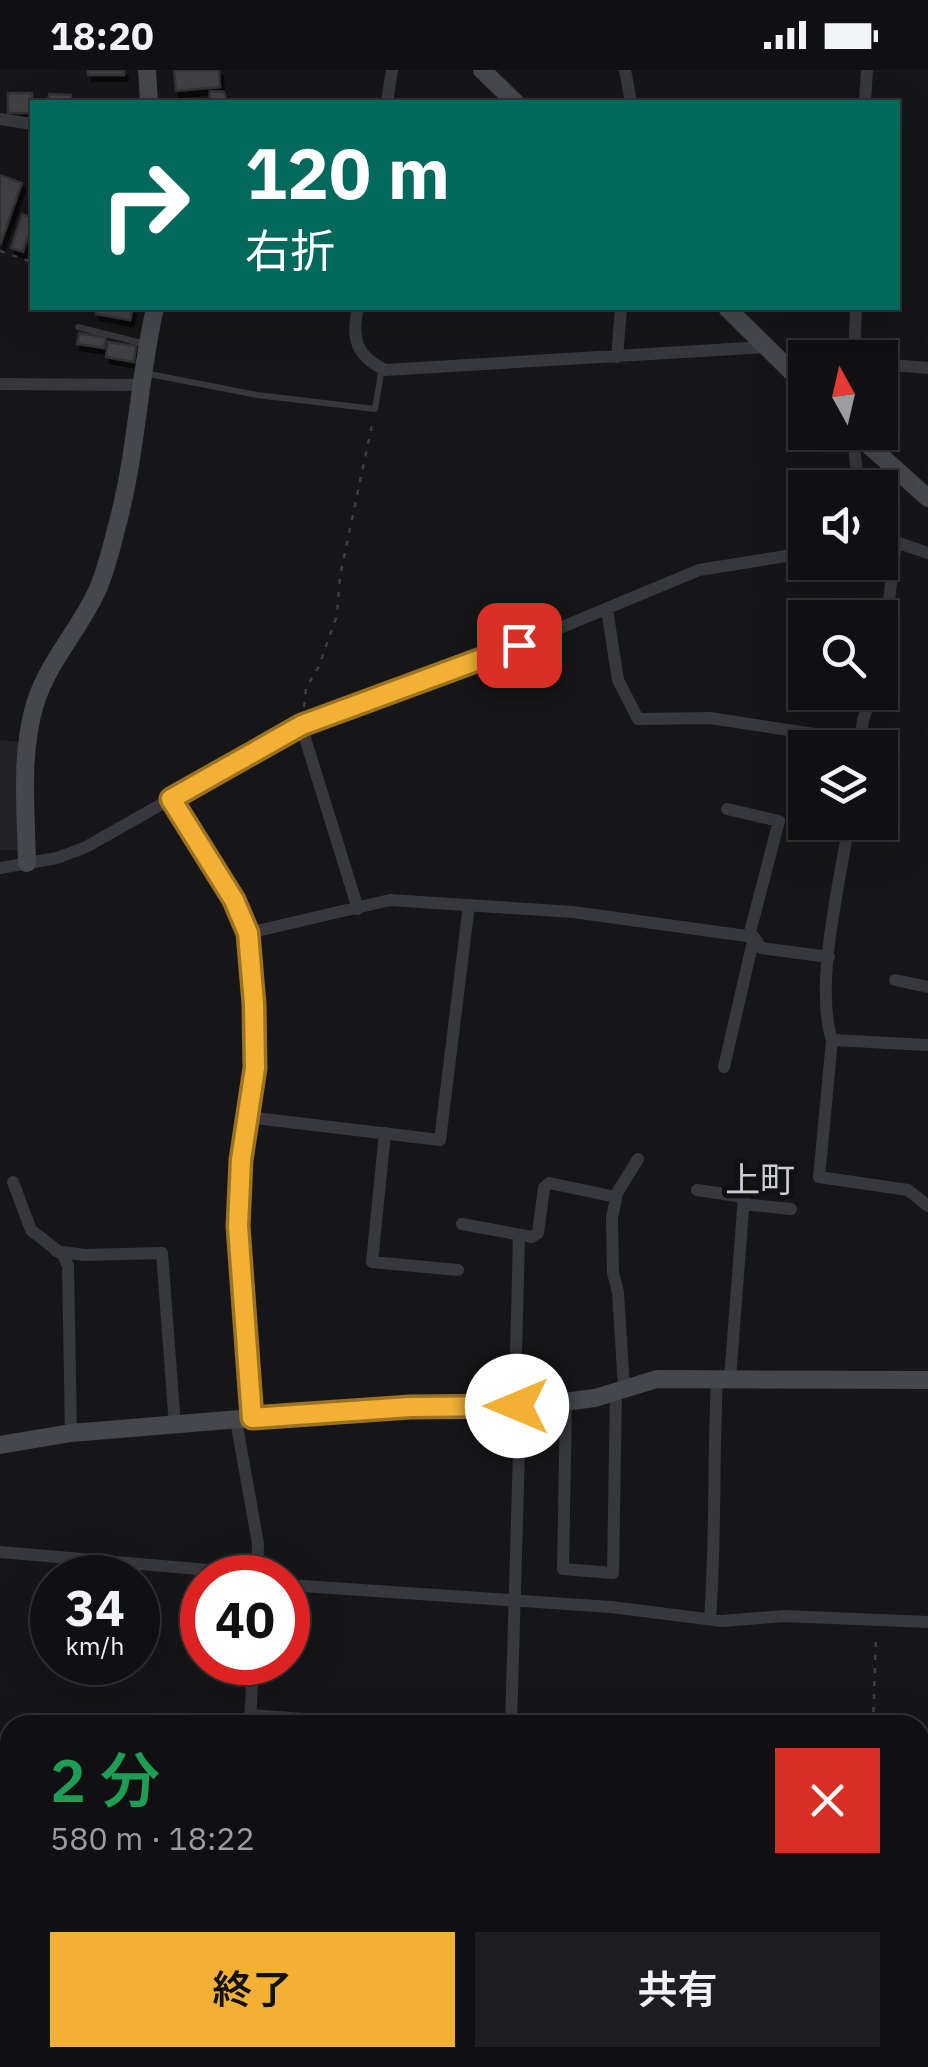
<!DOCTYPE html>
<html lang="ja">
<head>
<meta charset="utf-8">
<style>
  :root { --surface:#101012; --page:#1e1e20; --text:#f1f3f6; --muted:#9c9d9f; --line:#303032; --accent:#f2b134 }
  body { margin:0; font-family:"IBM Plex Sans","Noto Sans JP",sans-serif; background:var(--page); color:var(--text); height:100vh; display:flex; flex-direction:column; font-size:38px; white-space:nowrap }
  * { box-sizing:border-box; margin:0 }
  p { font-size:32px; color:var(--muted) }
  .icon { flex:none; width:55px; height:55px; fill:none; stroke:currentColor; stroke-width:2; stroke-linecap:round; stroke-linejoin:round }
  .map { position:relative; flex:1; overflow:hidden }
  .drawer { position:absolute; left:0px; top:1645px; width:930px; height:352px; display:flex; flex-direction:column; background:var(--surface); border-radius:30px 30px 0 0; box-shadow:0 10px 40px #0002,0 0 0 2px var(--line) }
  .drawer>* { flex:none }
  .guide { position:absolute; left:30px; top:30px; width:870px; height:210px; border-radius:0px; box-shadow:0 10px 40px #0002,0 0 0 2px var(--line); background:#00695c; color:#fff; overflow:hidden }
  .needle { width:65px; rotate:352deg }
  .fabs { position:absolute; left:788px; top:270px; display:grid; gap:20px }
  .fabs a { display:grid; place-items:center; width:110px; height:110px; border-radius:0px; background:var(--surface); box-shadow:0 10px 40px #0002,0 0 0 2px var(--line); font-size:50px }
  .speed { position:absolute; left:30px; top:1485px; display:flex; gap:20px; font-size:50px; font-weight:700; text-align:center }
  .speed>* { display:grid; place-content:center; width:130px; height:130px; border-radius:50%; background:var(--surface); box-shadow:0 10px 40px #0002,0 0 0 2px var(--line); line-height:1 }
  .speed small { font-size:25px; font-weight:400 }
  .speed .limit { border:15px solid #d22; background:#fff; color:#111 }
  .pin { position:absolute; display:grid; place-items:center; width:85px; height:85px; color:#fff; margin:-42px; border-radius:20px; box-shadow:0 5px 15px #0006 }
  .me { position:absolute; width:110px; margin:-55px; rotate:270deg; stroke-linejoin:round; filter:drop-shadow(0 0 8px #0008) }
  .turn { display:flex; align-items:center; gap:35px; height:210px; padding:0 50px; font-size:45px }
  .turn .icon { width:130px; height:130px; stroke-width:2.5 }
  .turn b { display:block; font-size:70px; line-height:85px }
  .round { display:grid; place-items:center; flex:none; width:105px; height:105px; border-radius:0px; background:var(--page) }
  .overview { display:flex; align-items:center; justify-content:space-between; height:170px; padding:0 50px }
  h1 { font-size:60px; font-weight:600; line-height:75px; color:#1e9e55 }
  .action { display:flex; gap:20px; margin-top:auto; padding:20px 50px }
  .action a { flex:1; height:115px; border-radius:0px; background:var(--accent); color:#111; font-size:40px; font-weight:600; line-height:115px; text-align:center }
  .action a+a { background:var(--page); color:var(--text) }
  .status { display:flex; justify-content:space-between; align-items:center; height:70px; padding:0 50px; background:var(--surface); direction:ltr }
  .status svg { height:28px; fill:currentColor }
  .map>svg:first-child { display:block }
  .built { fill:#222225 }
  .lines { fill:none; stroke-linecap:round; stroke-linejoin:round }
  .stream { stroke:#2c353c; stroke-width:5 }
  .building { fill:#404145; stroke:#303034; stroke-width:2.5; filter:url(#shadow) }
  .path { stroke:#3d3f44; stroke-width:2.5; stroke-dasharray:5 8; stroke-linecap:butt }
  .lane { stroke:#37383d; stroke-width:6 }
  .street { stroke:#37383d; stroke-width:12 }
  .secondary { stroke:#45474d; stroke-width:18 }
  .route-casing { stroke:#9d7322; stroke-width:25 }
  .route { stroke:#f2b134; stroke-width:18 }
  .labels { text-anchor:middle; dominant-baseline:central; stroke-width:10; stroke-linejoin:round; paint-order:stroke }
  .quarter-label { font-size:35px; fill:#c9ccd4; stroke:#111113 }
</style>
</head>
<body>
<div class="status"><b>18:20</b><svg viewBox="0 0 49 12"><path d="M0 12V9h3v3zM5 12V6h3v6zM10 12V3h3v9zM15 12V0h3v12zM26 1h20v11H26zM47 4h2v5h-2z"/></svg></div>
<div class="map">
<svg width="928" height="1997" viewBox="0 0 928 1997">
  <defs>
    <filter id="shadow"><feDropShadow dx="3.5" dy="6" stdDeviation="0" flood-color="#0009"/></filter>
  </defs>
  <rect width="100%" height="100%" fill="#161618"/>
  <path class="built" d="M 0,670 L 19,672 L 20,780 L 0,780 Z"/>
  <g class="lines">
    <path class="stream" d="M 920,1816 L 928,1816"/>
  </g>
  <path class="building" d="M 88,0 L 124,0 L 124,5 L 88,5 Z
    M 174,0 L 219,0 L 220,17 L 176,21 Z
    M 210,21 L 224,22 L 227,32 L 209,32 Z
    M 8,23 L 32,23 L 32,43 L 8,43 Z
    M 49,24 L 71,25 L 71,32 L 48,32 Z
    M 0,105 L 22,113 L 1,173 L 0,172 Z
    M 22,144 L 32,148 L 32,165 L 29,164 L 23,182 L 11,178 Z
    M 98,238 L 133,238 L 130,250 L 96,244 Z
    M 79,263 L 106,267 L 104,278 L 77,274 Z
    M 108,272 L 136,276 L 134,292 L 106,287 Z"/>
  <g class="lines">
    <path class="path" d="M 0,181 L 32,192
      M 304,637 L 306,618 L 319,596 L 337,545 L 340,506 L 373,350
      M 873,1655 L 876,1566
      M 757,1997 L 758,1988"/>
    <path class="lane" d="M 78,257 L 145,274
      M 144,303 L 257,325 L 375,339 L 382,298"/>
    <path class="street" d="M 625,0 L 631,32
      M 387,32 L 392,0
      M 865,32 L 867,0
      M 0,49 L 32,54
      M 358,238 C 351,268 356,286 385,300 L 766,277
      M 617,287 L 621,238
      M 854,288 L 856,238
      M 880,294 L 928,298
      M 0,314 L 142,315
      M 852,362 L 859,418
      M 880,471 L 896,472 L 928,483
      M 607,539 L 618,610 L 638,649 L 710,648 L 860,671
      M 880,605 L 896,472
      M 301,655 L 358,839
      M 860,675 L 863,650 L 873,622
      M 171,729 L 234,830 L 248,863 L 254,934 L 255,998 L 241,1090 L 239,1156 L 252,1348
      M 727,739 L 779,751 L 749,866
      M 849,752 C 840,812 814,915 832,970 L 819,1107 L 908,1120 L 928,1136
      M 0,798 L 57,788 L 86,777 L 301,655 L 519,575 L 699,500 L 805,483
      M 248,863 L 390,830 L 573,842 L 754,867 L 761,878 L 829,887
      M 895,910 L 928,917
      M 832,970 L 928,975
      M 724,997 L 754,867
      M 247,1047 L 440,1070 L 469,835
      M 385,1063 L 372,1192 L 458,1200
      M 13,1112 L 31,1160 L 63,1185 L 68,1196 L 71,1363
      M 697,1120 L 744,1127 L 730,1309
      M 743,1134 L 791,1139
      M 462,1154 L 532,1167 L 538,1163 L 544,1118 L 549,1113 L 616,1127
      M 56,1181 L 84,1185 L 162,1183 L 175,1356
      M 624,1318 L 618,1222 L 613,1203 L 612,1148 L 617,1123 L 638,1089
      M 566,1332 L 563,1499 L 613,1503 L 616,1320
      M 236,1350 L 258,1474 L 257,1508
      M 0,1482 L 257,1504
      M 288,1515 L 611,1537 L 722,1551 L 784,1546 L 928,1552
      M 710,1549 C 716,1469 713,1389 717,1309
      M 251,1645 L 384,1655
      M 250,1655 L 253,1592
      M 511,1655 L 520,1347 L 515,1324 L 519,1165
      M 0,1701 L 10,1702
      M 920,1808 L 928,1808
      M 0,1921 L 10,1923
      M 196,1997 L 200,1988
      M 496,1997 L 497,1988"/>
    <path class="secondary" d="M 147,0 L 149,32
      M 482,0 L 515,32
      M 727,238 L 805,315
      M 854,362 L 928,428
      M 27,793 C 26,741 20,684 35,634 C 48,592 79,560 97,521 C 107,499 113,471 119,448 C 137,378 139,307 155,238
      M 0,1375 L 71,1363 L 252,1348 L 411,1337 L 548,1334 L 595,1328 L 657,1309 L 928,1310"/>
  </g>
  <g class="lines">
    <defs>
      <path id="route" d="M 517,1336 L 410,1337 L 252,1348 L 238,1156 L 241,1090 L 255,998 L 254,934 L 248,863 L 234,830 L 171,729 L 302,655 L 519,575"/>
    </defs>
    <use href="#route" class="route-casing"/>
    <use href="#route" class="route"/>
  </g>
  <g class="labels">
    <g class="quarter-label">
      <text x="760" y="1109">上町</text>
    </g>
  </g>
</svg>
<div class="fabs">
<a><svg class="needle" viewBox="-14 -14 28 28"><path d="M0-13l5 13h-10z" fill="#e53935"/><path d="M0 13l5-13h-10z" fill="#9c9d9f"/></svg></a>
<a><svg class="icon" aria-label="sound" viewBox="0 0 24 24"><path d="M4 9h4l5-4v14l-5-4H4zM17 9q2 3 0 6"/></svg></a>
<a><svg class="icon" aria-label="search" viewBox="0 0 24 24"><circle cx="10" cy="10" r="6"/><path d="M15 15l6 6"/></svg></a>
<a><svg class="icon" aria-label="layers" viewBox="0 0 24 24"><path d="M12 4l9 5-9 5-9-5zM3 14l9 5 9-5"/></svg></a>
</div>
<div class="speed"><div>34<small>km/h</small></div><div class="limit">40</div></div>
<div class="pin" style="left:519px;top:575px;background:#d93025"><svg class="icon" aria-label="arrive" viewBox="0 0 24 24"><path d="M6 21V4h12l-3 4 3 4H6"/></svg></div>
<svg class="me" style="left:517px;top:1336px" viewBox="-20 -20 40 40"><circle r="19" fill="#fff"/><path d="M0-13L10 11 0 6-10 11z" fill="#f2b134"/></svg>
<div class="guide">
<div class="turn"><svg class="icon" aria-label="right" viewBox="0 0 24 24"><path d="M7 20v-9h11M14 6l5 5-5 5"/></svg><div><b>120 m</b>右折</div></div>
</div>
<section class="drawer">
<div class="overview"><div><h1>2 分</h1><p>580 m · 18:22</p></div><a class="round" style="background:#d93025;color:#fff"><svg class="icon" aria-label="close" viewBox="0 0 24 24"><path d="M6 6l12 12M18 6L6 18"/></svg></a></div>
<div class="action"><a>終了</a><a>共有</a></div>
</section>
</div>
</body>
</html>
